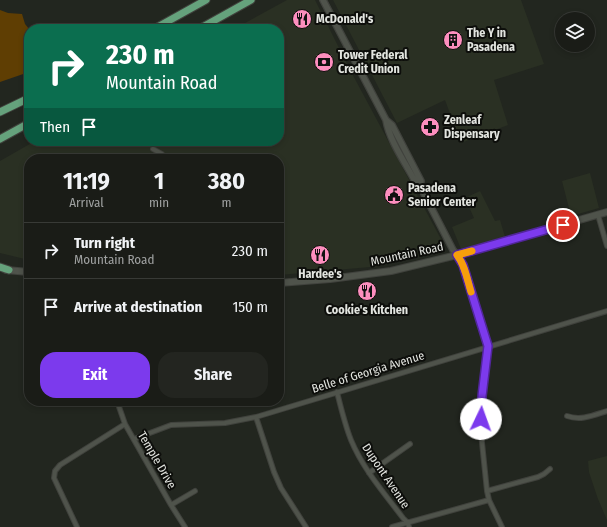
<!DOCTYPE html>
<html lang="en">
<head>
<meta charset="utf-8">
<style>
  :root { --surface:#1a1c17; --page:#232520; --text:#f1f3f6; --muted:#9fa1a1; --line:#383a36; --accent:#7c3aed }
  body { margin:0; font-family:"Fira Sans Condensed",sans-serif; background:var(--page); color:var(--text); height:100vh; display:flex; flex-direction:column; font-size:15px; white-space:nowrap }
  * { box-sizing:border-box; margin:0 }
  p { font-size:13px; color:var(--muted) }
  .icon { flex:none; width:22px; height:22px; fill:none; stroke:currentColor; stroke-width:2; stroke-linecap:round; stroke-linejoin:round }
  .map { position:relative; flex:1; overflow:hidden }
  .sheet { position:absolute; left:24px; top:154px; width:260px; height:252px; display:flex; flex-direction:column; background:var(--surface); border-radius:16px; box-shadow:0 2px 6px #0003,0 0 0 1px var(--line) }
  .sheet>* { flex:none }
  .banner { position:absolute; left:24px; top:24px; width:260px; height:122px; border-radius:16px; box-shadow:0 2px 6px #0003,0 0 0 1px var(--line); background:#0b6e4f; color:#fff; overflow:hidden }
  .fabs { position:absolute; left:555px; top:12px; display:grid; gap:8px }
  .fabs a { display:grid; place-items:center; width:40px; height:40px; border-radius:50%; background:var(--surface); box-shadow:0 2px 6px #0003,0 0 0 1px var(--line); font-size:20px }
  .pin { position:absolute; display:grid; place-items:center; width:34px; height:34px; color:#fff; margin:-17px; border:2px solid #fff; border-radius:50%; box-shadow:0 1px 4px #0007 }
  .me { position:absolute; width:44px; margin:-22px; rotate:3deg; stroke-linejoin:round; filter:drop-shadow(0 0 3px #0008) }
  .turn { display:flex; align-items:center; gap:14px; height:84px; padding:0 16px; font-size:18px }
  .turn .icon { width:52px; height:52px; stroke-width:2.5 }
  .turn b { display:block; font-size:28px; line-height:34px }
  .then { display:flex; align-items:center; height:38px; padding:0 16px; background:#0003; gap:8px; font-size:15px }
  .eta { display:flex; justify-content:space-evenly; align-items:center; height:68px; text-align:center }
  .eta b { font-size:24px; font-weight:700; line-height:28px }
  .cta { display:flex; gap:8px; margin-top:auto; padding:8px 16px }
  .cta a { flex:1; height:46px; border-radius:16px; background:var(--accent); color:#fff; font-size:16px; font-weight:700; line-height:46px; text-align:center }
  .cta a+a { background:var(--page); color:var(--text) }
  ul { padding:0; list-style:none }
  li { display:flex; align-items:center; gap:12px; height:56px; padding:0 16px; border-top:1px solid var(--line) }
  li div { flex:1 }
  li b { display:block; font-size:15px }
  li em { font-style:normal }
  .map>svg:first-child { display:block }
  .built { fill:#2a3023 }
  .green { fill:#5f3e03 }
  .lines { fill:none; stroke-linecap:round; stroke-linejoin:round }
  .minor-casing { stroke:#40423d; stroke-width:6 }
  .tertiary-casing { stroke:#40423d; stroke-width:8 }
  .secondary-casing { stroke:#40423d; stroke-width:8 }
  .primary-casing { stroke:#40423d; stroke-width:9 }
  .minor { stroke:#4f534b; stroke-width:4 }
  .tertiary { stroke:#4f534b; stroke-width:5.5 }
  .secondary { stroke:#4f534b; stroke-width:6 }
  .primary { stroke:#65a27c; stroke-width:7 }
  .route-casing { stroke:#51269a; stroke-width:10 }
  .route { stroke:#7c3aed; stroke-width:7 }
  .slow { stroke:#f59e0b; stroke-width:7 }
  .labels { text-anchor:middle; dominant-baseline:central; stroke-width:4; stroke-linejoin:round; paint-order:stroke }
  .poi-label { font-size:12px; font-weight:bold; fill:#e3e5e0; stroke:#0d0e0b; text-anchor:start }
  .street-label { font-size:12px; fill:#e3e5e0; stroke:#0d0e0b }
</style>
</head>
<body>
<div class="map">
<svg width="607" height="527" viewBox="0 0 607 527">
  <rect width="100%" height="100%" fill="#22261f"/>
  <path class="built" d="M 287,0 L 315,0 L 349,68 L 442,241 L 443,246 L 439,251 L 426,255 L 370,267 L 279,275 L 279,159 L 29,159 L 29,260 L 0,253 L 0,161 L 35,141 L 279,141 L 279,29 L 234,29 Z
    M 333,0 L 521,0 L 544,64 L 494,80 L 508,125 L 461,143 L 445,100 L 397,123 Z
    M 590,173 L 599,208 L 571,216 L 562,181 Z
    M 480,191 L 495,221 L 500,220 L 505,237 L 461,249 L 452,227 L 474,218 L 465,198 Z
    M 607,456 L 607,520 L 598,499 L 589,472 L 588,461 Z"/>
  <path class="green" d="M 0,10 L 8,13 L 22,14 L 25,24 L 29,29 L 29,72 L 0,82 Z"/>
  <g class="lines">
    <defs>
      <path id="minor" d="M 153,149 L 162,154 L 164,159
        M 598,215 L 607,246
        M 457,255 L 461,260 L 463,265 L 488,346 L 482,396 L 481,419 L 481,433 L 487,491 L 489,500 L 502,527
        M 337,392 C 341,408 345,425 351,440 C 363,469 384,493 403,518 L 408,523 L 409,527
        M 117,401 L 125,424 L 171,505 L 185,527
        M 567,416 C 581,421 594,415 607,411
        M 256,417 L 274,472 L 281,488 L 306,527
        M 134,439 L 171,425 L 225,423 L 256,417 L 607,311
        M 369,473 L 410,444
        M 487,491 L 538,477 L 544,474 L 550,469
        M 171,505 L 195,491
        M 77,527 L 54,478 L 55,471 L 60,465 L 125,424
        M 392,527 L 489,500"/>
      <path id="tertiary" d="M 323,0 L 386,120 L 392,125 L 421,181 L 420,186
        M 386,120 C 389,140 406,164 416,183 L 420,186 L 453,250 L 457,255"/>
      <path id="secondary" d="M 6,270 L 29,272
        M 279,283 L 330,279 L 391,271 L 457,255 L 607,212"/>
      <path id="primary" d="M 154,29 L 206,0
        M 199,29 L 251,0
        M 0,112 L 29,98
        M 0,139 L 29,123
        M 0,267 L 9,270"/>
    </defs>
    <use href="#minor" class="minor-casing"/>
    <use href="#tertiary" class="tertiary-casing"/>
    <use href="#secondary" class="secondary-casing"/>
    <use href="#primary" class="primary-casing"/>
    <use href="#minor" class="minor"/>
    <use href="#tertiary" class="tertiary"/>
    <use href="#secondary" class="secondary"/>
    <use href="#primary" class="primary"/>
  </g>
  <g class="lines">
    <defs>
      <path id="route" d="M 481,419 L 482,396 L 488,346 L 463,265 L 457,255 L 563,225"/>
    </defs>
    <use href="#route" class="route-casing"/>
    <use href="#route" class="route"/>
    <path class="slow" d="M 471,292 C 467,279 465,265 457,255 L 472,251"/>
  </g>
  <defs>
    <symbol id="restaurant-disc" viewBox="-11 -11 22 22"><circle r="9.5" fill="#fd8ebe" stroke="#0d0e0b"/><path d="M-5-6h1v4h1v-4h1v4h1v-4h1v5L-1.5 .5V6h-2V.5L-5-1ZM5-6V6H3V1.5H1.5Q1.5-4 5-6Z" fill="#111"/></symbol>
    <symbol id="building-disc" viewBox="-11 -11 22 22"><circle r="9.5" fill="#fd8ebe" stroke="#0d0e0b"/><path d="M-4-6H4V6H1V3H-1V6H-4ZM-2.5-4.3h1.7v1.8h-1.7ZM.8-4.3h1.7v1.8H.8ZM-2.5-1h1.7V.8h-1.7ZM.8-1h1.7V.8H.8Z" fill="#111"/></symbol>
    <symbol id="bank-disc" viewBox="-11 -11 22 22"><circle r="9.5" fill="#fd8ebe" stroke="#0d0e0b"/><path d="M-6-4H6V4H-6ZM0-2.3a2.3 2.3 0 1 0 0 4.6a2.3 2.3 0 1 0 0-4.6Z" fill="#111"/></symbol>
    <symbol id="pharmacy-disc" viewBox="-11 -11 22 22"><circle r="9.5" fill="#fd8ebe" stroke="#0d0e0b"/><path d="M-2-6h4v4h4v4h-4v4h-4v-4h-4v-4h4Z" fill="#111"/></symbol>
    <symbol id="civic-disc" viewBox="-11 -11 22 22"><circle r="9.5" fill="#fd8ebe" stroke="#0d0e0b"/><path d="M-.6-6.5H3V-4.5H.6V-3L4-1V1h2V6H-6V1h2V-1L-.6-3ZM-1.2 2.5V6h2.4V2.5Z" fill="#111"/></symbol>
  </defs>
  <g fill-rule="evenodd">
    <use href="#restaurant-disc" x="291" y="8" width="22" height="22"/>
    <use href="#building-disc" x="442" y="29" width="22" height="22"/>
    <use href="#bank-disc" x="313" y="51" width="22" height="22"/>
    <use href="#pharmacy-disc" x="419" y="116" width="22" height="22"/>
    <use href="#civic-disc" x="383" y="184" width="22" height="22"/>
    <use href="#restaurant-disc" x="309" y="244" width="22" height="22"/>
    <use href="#restaurant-disc" x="356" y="280" width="22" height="22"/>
  </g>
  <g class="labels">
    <g class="poi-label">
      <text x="316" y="19">McDonald's</text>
      <text x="467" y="33">The Y in<tspan x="467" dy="14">Pasadena</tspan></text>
      <text x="338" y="55">Tower Federal<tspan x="338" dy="14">Credit Union</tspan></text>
      <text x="444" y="120">Zenleaf<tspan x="444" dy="14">Dispensary</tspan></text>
      <text x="408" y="188">Pasadena<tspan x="408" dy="14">Senior Center</tspan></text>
      <text x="320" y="274" text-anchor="middle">Hardee's</text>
      <text x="367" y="310" text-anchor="middle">Cookie's Kitchen</text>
    </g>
    <g class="street-label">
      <text transform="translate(407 254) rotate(-12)">Mountain Road</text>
      <text transform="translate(368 372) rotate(-17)">Belle of Georgia Avenue</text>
      <text transform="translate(157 460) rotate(60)">Temple Drive</text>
      <text transform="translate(386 476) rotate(56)">Dupont Avenue</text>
    </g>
  </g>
</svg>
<div class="fabs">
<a><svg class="icon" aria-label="layers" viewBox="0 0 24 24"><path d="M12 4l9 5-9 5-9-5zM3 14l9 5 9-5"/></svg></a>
</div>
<div class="pin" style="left:563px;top:225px;background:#d93025"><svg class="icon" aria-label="arrive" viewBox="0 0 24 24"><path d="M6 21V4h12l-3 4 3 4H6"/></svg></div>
<svg class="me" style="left:481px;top:419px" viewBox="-20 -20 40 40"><circle r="19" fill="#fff"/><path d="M0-13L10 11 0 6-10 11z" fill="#7c3aed"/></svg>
<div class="banner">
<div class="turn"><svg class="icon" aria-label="right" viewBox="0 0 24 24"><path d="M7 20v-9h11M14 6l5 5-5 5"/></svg><div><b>230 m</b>Mountain Road</div></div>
<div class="then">Then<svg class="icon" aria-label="arrive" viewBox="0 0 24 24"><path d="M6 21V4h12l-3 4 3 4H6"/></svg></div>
</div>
<section class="sheet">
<div class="eta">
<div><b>11:19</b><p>Arrival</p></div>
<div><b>1</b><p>min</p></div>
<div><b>380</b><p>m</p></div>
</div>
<ul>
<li><svg class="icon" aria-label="right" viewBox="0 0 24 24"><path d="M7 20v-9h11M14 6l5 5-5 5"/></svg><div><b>Turn right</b><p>Mountain Road</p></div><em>230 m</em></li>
<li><svg class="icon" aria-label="arrive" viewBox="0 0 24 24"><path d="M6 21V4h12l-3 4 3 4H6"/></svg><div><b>Arrive at destination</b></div><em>150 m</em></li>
</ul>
<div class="cta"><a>Exit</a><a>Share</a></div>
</section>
</div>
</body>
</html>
